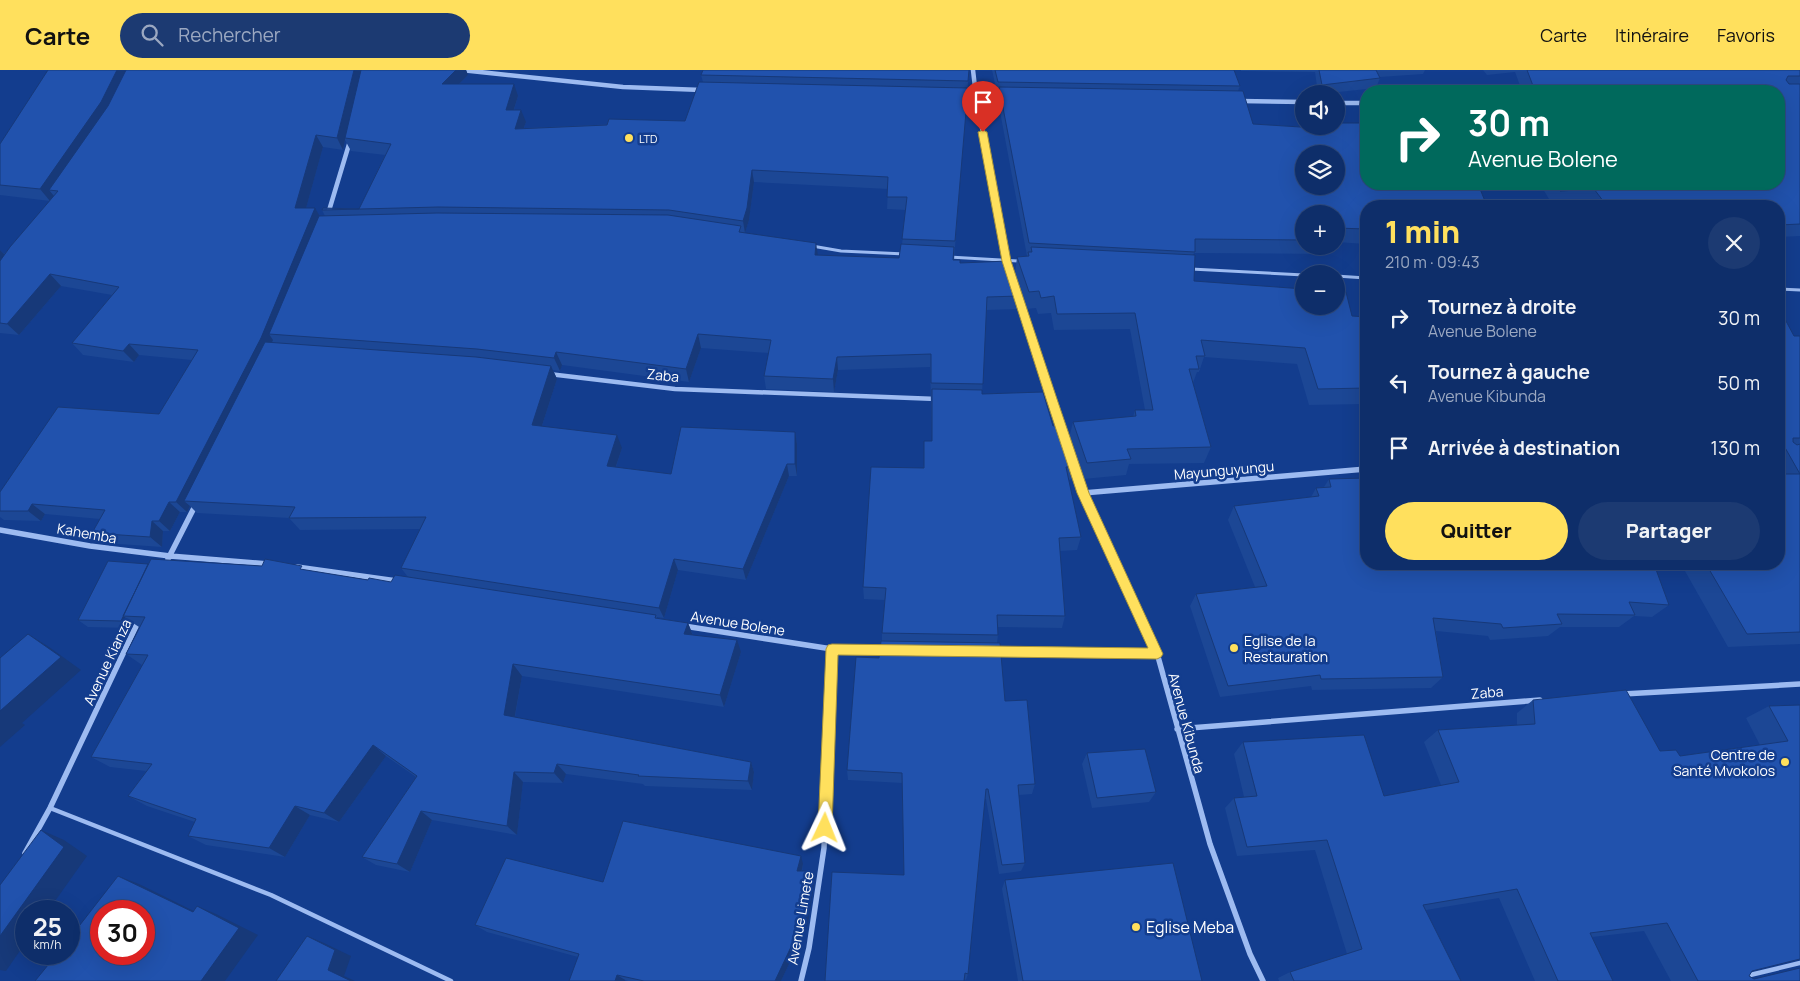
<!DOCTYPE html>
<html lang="fr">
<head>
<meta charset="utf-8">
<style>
  :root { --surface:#0e2e6a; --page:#1c3a72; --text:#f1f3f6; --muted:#9ba8c1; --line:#2e4a7e; --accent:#ffe05d }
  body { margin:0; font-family:Manrope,sans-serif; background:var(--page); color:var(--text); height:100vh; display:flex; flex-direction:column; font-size:19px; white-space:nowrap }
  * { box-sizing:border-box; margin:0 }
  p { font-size:16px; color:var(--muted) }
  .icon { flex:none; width:28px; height:28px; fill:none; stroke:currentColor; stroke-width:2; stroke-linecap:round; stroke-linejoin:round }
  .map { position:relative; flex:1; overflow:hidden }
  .panel { position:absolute; left:1360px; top:130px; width:425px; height:370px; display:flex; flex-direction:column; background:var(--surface); border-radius:20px; box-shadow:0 5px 20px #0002,0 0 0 1px var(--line) }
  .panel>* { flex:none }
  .hud { position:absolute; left:1360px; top:15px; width:425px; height:105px; border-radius:20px; box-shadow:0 5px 20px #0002,0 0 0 1px var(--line); background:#00695c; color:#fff; overflow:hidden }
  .controls { position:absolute; left:1295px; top:15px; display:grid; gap:10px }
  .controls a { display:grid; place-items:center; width:50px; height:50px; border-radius:50%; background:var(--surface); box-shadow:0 5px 20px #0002,0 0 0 1px var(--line); font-size:25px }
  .speed { position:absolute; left:15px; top:830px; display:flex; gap:10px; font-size:25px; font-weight:700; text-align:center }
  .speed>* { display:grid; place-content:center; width:65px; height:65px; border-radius:50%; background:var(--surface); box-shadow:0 5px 20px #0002,0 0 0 1px var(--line); line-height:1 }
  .speed small { font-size:12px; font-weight:400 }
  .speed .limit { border:8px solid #d22; background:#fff; color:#111 }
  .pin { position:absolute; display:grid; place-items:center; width:42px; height:42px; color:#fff; margin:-51px -21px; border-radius:50% 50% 50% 0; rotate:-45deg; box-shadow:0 0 5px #0007 }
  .pin .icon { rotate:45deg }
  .me { position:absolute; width:55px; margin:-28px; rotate:2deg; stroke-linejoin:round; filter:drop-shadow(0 0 4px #0008) }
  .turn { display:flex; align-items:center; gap:18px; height:105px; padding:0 25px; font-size:22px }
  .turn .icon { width:65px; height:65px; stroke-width:2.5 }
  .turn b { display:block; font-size:35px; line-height:42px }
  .round { display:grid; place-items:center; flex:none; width:52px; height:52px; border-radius:26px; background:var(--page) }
  .summary { display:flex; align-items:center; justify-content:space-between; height:85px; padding:0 25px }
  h1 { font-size:30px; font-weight:800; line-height:38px; color:var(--accent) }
  .cta { display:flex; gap:10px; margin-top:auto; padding:10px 25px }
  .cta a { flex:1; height:58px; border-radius:30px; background:var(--accent); color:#111; font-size:20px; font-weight:800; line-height:58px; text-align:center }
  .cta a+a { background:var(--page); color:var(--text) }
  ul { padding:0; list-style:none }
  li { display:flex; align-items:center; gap:15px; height:65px; padding:0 25px }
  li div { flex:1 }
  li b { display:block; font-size:19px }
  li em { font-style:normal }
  header { display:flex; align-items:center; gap:30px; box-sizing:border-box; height:70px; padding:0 25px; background:var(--accent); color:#111 }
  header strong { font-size:24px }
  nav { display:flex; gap:28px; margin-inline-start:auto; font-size:18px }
  .search { width:350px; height:45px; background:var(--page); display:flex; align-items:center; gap:12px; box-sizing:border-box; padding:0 18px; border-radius:28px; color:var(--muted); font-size:19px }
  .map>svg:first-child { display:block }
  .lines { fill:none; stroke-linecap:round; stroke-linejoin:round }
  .lane-far1 { stroke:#9dbbf1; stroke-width:3 }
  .lane { stroke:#9dbbf1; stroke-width:4.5 }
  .street-far1 { stroke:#9dbbf1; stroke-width:4.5 }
  .street { stroke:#9dbbf1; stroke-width:5.5 }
  .wall { fill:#1c4795; fill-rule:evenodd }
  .shaded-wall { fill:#173979 }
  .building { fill:#2152ad; stroke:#173979; fill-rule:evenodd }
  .route { fill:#ffe05d; stroke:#a6923c }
  .poi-dot { fill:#ffe05d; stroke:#133d8e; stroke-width:2 }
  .labels { text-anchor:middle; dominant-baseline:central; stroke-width:5; stroke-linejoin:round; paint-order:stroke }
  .far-poi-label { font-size:11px; fill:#fff; stroke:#133d8e; text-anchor:start }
  .street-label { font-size:14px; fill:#fff; stroke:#133d8e }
  .poi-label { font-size:14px; fill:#fff; stroke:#133d8e; text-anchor:start }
  .near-poi-label { font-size:16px; fill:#fff; stroke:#133d8e; text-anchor:start }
</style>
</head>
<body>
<header>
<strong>Carte</strong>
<div class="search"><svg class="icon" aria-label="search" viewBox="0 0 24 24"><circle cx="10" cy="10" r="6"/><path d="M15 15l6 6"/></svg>Rechercher</div>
<nav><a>Carte</a><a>Itinéraire</a><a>Favoris</a></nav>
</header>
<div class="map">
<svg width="1800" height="911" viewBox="0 0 1800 911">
  <rect width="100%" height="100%" fill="#133d8e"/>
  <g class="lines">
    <path class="lane-far1" d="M 812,176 L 841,181 L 905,184
      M 949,187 L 1019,191
      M 1191,199 L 1304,205
      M 1336,206 L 1366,208
      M 1779,219 L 1800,220"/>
    <path class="lane" d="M 50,738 L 271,825 L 451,911
      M 1746,906 L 1800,893"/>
    <path class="street-far1" d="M 461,0 L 623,17 L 702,20
      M 973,0 L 976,26 L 1008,196
      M 962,26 L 1004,26
      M 1240,31 L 1304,32
      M 1336,33 L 1366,33
      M 328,144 L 350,71
      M 1017,223 L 1062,360
      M 549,304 L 675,319 L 937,329"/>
    <path class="street" d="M 1074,396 L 1083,423 L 1157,583 L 1210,774 L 1250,884 L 1263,911
      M 1083,423 L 1366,399
      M 0,460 L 90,476 L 170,486 L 268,494
      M 168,489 L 196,434
      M 297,497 L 397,511
      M 684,556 L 832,579 L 887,580
      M 995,581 L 1157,583
      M 1623,624 L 1800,614
      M 1177,659 L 1540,630
      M 25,783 L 50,738 L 139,550
      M 801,911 L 809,878 L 824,778 L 832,579"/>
  </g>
  <path class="wall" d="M 48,0 L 466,0 L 468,5 L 459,14 L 518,26 L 514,40 L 526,52 L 524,58 L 685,51 L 703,12 L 701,5 L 969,0 L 954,190 L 960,193 L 1019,226 L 1018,239 L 986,240 L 982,324 L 1053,356 L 1077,396 L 1074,409 L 1069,410 L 1081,467 L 1077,480 L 1060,481 L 1065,546 L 1062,558 L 998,557 L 998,565 L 997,573 L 1005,631 L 1035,714 L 1032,724 L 1019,725 L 1025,793 L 1021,801 L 999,804 L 986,729 L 985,729 L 968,904 L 966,910 L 964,909 L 904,805 L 902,713 L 848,710 L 847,700 L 879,588 L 882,571 L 882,563 L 885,530 L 864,529 L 863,517 L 923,398 L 932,371 L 930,297 L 838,300 L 834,322 L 766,319 L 764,306 L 769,283 L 701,278 L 689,312 L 562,295 L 560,301 L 553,300 L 557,309 L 542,356 L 622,378 L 616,397 L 671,404 L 795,362 L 797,374 L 797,406 L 789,406 L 746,510 L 678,500 L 664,548 L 657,547 L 657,548 L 688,553 L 693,565 L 741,582 L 724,637 L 522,606 L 515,647 L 751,692 L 754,702 L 752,720 L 645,716 L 643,714 L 566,704 L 563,713 L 523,712 L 517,765 L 432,750 L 410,802 L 376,795 L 362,787 L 416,707 L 386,686 L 339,752 L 310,745 L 285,787 L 206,775 L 188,766 L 195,752 L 147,736 L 128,726 L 146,701 L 110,697 L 91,687 L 142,595 L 126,584 L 139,557 L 133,553 L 131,558 L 88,557 L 78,550 L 148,494 L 306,500 L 368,510 L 391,512 L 408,507 L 401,498 L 420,459 L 300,460 L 289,448 L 197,443 L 190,436 L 187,442 L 180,442 L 170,461 L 163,461 L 162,477 L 104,473 L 92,463 L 100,449 L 45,444 L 41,451 L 4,450 L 0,447 L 0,422 L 159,344 L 192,290 L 139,285 L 134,292 L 83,285 L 72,273 L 112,225 L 61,216 L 19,265 L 0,263 L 0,180 L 4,184 L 50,131 L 0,125 L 0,74 ZM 345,70 L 351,81 L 385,85 L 359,139 L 322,140 L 325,146 L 319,146 L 306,138 L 323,77 L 343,80 ZM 754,112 L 888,119 L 887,139 L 906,140 L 902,174 L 899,188 L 818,185 L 742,163 L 745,163 L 749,150 Z
    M 992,0 L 1234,0 L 1240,16 L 1238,21 L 1253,54 L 1329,58 L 1330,56 L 1336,56 L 1366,136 L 1366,174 L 1336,172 L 1336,144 L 1304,144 L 1304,176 L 1328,176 L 1324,184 L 1194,183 L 1193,185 L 1194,211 L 1352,246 L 1366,247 L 1366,334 L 1309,335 L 1297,294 L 1204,287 L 1199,302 L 1197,302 L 1193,313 L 1211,377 L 1204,393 L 1129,394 L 1126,405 L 1083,409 L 1069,368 L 1073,352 L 1133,347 L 1135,340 L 1145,340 L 1130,259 L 1054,260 L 1051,243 L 1038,244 L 1036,238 L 1026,239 L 1015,204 L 1017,187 L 1027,186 L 998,31 L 999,23 L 997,23 Z
    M 1241,0 L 1425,0 L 1423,4 L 1380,7 L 1380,8 L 1376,18 L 1320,24 L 1318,24 L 1315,2 L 1241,1 Z
    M 1483,0 L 1800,0 L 1800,166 L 1779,167 L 1779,136 L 1588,136 L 1585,132 L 1552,134 L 1540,114 L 1779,114 L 1779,21 L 1522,21 L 1515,2 L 1487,5 Z
    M 1779,238 L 1794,266 L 1800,266 L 1800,574 L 1728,577 L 1681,494 L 1779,494 Z
    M 1329,409 L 1669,535 L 1652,547 L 1634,546 L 1619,557 L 1560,557 L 1548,566 L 1490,570 L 1488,566 L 1436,561 L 1443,607 L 1431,618 L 1312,620 L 1311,616 L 1220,627 L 1190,536 L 1196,524 L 1255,517 L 1228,450 L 1234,436 L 1311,427 L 1316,418 L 1324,417 Z
    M 1533,630 L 1660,681 L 1680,686 L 1760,675 L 1746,648 L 1769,636 L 1800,635 L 1800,889 L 1752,901 L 1749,906 L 1753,909 L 1800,911 L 1671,911 L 1644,861 L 1592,867 L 1613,911 L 1535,911 L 1499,828 L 1426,840 L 1461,911 L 1279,911 L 1278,908 L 1290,902 L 1347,884 L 1315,780 L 1237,786 L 1225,738 L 1234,728 L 1244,727 L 1234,684 L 1243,672 L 1384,726 L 1441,715 L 1424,672 L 1438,660 L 1517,655 L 1517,643 Z
    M 1087,683 L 1156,722 L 1149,732 L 1092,738 L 1082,694 Z
    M 803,794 L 802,801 L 812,801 L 815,809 L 808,854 L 781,911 L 628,911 L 625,910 L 578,887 L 487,862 L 475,855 L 603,812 Z
    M 1005,810 L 1202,911 L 1018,911 L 1002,819 Z"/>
  <path class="shaded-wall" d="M 117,0 L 131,0 L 109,44 L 49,120 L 54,126 L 50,131 L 40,119 Z
    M 354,0 L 363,0 L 345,68 L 345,70 L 343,80 L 337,68 Z
    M 456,0 L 466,0 L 468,5 L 447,26 L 442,14 Z
    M 514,14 L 518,26 L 510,52 L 506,40 Z
    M 521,40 L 526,52 L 519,71 L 515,59 Z
    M 316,65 L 323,77 L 303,149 L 295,138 Z
    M 752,100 L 754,112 L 749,150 L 745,163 L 743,151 Z
    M 315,138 L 322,150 L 269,264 L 273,270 L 269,279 L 184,431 L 190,436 L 187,442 L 176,432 Z
    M 816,173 L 818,186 L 815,185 Z
    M 0,180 L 10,190 L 0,205 Z
    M 50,204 L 61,216 L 19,265 L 7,254 Z
    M 698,264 L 701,278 L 689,312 L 686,299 Z
    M 129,274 L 139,285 L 134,292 L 123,281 Z
    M 556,282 L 562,295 L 560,301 L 554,288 Z
    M 837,287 L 838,300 L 834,322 L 833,309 Z
    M 551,296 L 557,309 L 538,368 L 532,355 Z
    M 795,362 L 797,374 L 797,406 L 795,394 Z
    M 617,365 L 622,378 L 612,408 L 607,396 Z
    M 787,394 L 789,406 L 746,510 L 743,499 Z
    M 169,432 L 180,442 L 170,461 L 159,451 Z
    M 32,434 L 45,444 L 41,451 L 28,441 Z
    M 152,451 L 163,461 L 162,477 L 150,467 Z
    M 674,489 L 678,500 L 664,548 L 659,538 Z
    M 148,494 L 123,546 L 133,553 L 131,558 L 121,551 Z
    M 688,553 L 693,566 L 684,564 Z
    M 28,564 L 49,577 L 81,600 L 22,653 L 25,655 L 0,677 L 0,641 Z
    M 737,570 L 741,582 L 724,637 L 720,625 Z
    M 513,594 L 522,606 L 513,656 L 504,645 Z
    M 373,675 L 386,686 L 339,752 L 324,743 Z
    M 751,692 L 754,702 L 752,720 L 748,711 Z
    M 557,694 L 566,704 L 563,713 L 554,703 Z
    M 514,702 L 523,712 L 517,765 L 507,756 Z
    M 295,736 L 310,745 L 285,787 L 269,778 Z
    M 421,741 L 432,750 L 410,802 L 397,794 Z
    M 41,760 L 64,770 L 87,786 L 48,841 L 26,841 L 26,872 L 6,901 L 0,900 L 0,866 Z
    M 801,786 L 803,794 L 800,809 L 797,801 Z
    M 812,801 L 815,809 L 808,854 L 781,911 L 775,911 Z
    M 118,806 L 139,814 L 212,850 L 193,842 Z
    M 197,836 L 216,844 L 258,865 L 225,911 L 201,911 Z
    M 307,866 L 324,873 L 351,886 L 344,906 L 355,911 L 351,911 L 328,900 Z
    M 617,905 L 625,910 L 625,911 L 615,911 Z"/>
  <path class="building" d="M 48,0 L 117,0 L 101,32 L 40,119 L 0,115 L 0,74 Z
    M 126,0 L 354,0 L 337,68 L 316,65 L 295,138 L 315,138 L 261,268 L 176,432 L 169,432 L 159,451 L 152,451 L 150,467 L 92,463 L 105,440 L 32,434 L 28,441 L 0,441 L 0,422 L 58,337 L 159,344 L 198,280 L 129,274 L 123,281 L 72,273 L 119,217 L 50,204 L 7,254 L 0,253 L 0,191 L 10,177 L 58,121 L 49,120 L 108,36 Z
    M 361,0 L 456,0 L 442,14 L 514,14 L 506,40 L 521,40 L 515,59 L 607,55 L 609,49 L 685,51 L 699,12 L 968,18 L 955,171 L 902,169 L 907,127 L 887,127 L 888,107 L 752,100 L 747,138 L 743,151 L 669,140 L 438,137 L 322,140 L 323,138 L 359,139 L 391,74 L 345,68 Z
    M 703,0 L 969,0 L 968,11 L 701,5 Z
    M 995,0 L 1234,0 L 1240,16 L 998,12 Z
    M 1319,0 L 1376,0 L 1380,8 L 1322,15 Z
    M 1527,0 L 1800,0 L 1800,6 L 1788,6 L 1786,10 L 1789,14 L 1800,14 L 1800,154 L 1779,155 L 1779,136 L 1607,136 L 1594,119 L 1560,121 L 1556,114 L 1779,114 L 1779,21 L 1535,21 Z
    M 999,17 L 1243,21 L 1253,54 L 1332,59 L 1332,56 L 1336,56 L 1336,53 L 1366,53 L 1366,114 L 1478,114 L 1487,136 L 1366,136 L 1366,159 L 1336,158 L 1336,144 L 1304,144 L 1304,170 L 1195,169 L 1195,182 L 1029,173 ZM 1304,84 L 1336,84 L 1336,116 L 1304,116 Z
    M 437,143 L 668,145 L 741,156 L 739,162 L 816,173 L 815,185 L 899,188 L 901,174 L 954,177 L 953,190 L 960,190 L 960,193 L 1008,191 L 1019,226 L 987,227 L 983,314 L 931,313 L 931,284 L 837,287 L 833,309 L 764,306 L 771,270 L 698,264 L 686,299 L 556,282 L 554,288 L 477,279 L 269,264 L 319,146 Z
    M 1031,177 L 1195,185 L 1194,211 L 1304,219 L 1304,236 L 1336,236 L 1336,221 L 1346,222 L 1352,246 L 1366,247 L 1366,318 L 1318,319 L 1305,278 L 1201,270 L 1205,286 L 1196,286 L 1199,299 L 1189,299 L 1211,377 L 1127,379 L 1131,389 L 1087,393 L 1073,352 L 1136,346 L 1135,340 L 1153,340 L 1135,243 L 1057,244 L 1054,226 L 1041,228 L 1039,221 L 1029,222 L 1017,187 L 1029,186 L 1028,182 L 1032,182 Z
    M 1779,238 L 1794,266 L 1800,266 L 1800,368 L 1793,368 L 1793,372 L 1797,375 L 1800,374 L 1800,404 L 1779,367 Z
    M 265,272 L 476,287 L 551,296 L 532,355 L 617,365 L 607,396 L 671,404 L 681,357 L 795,362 L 795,394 L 787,394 L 743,499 L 674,489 L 659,538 L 401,498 L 426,447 L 289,448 L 295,437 L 184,431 Z
    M 932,319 L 982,320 L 982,324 L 1043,322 L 1053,356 L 1064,355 L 1077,396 L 1066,397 L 1081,467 L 1059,468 L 1065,546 L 997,545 L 998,565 L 882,563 L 886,518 L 863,517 L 871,397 L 924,398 L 924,371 L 932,371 Z
    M 1779,404 L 1800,404 L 1800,562 L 1747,564 L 1706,494 L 1779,494 Z
    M 1366,408 L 1366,494 L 1654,494 L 1669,535 L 1629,532 L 1635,545 L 1557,544 L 1562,554 L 1503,558 L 1501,554 L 1433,548 L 1443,607 L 1321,609 L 1320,605 L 1228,616 L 1196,524 L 1267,516 L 1234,436 L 1319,426 L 1316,418 L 1331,417 L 1329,409 Z
    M 151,489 L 262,496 L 265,489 L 302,496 L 300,499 L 368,510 L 369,508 L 391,512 L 395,505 L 656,545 L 655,548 L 688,553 L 684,564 L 737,570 L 720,625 L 513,594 L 504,645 L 751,692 L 748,711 L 638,706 L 639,705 L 557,694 L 554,703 L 514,702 L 507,756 L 421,741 L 397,794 L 362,787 L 417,706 L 373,675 L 324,743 L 295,736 L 269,778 L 188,766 L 196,749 L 128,726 L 152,694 L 91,687 L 148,585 L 126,584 L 145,547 L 123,546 Z
    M 108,491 L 148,494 L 121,551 L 78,550 Z
    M 28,564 L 61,587 L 0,641 L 0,588 Z
    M 881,571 L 1000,573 L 1005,631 L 1027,630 L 1035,714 L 1018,715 L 1025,793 L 1002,795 L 988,719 L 986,719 L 968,904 L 965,903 L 964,911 L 825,911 L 832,802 L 904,805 L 902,703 L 847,700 L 856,587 L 879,588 Z
    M 1626,620 L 1660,681 L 1676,680 L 1680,686 L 1788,671 L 1769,636 L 1800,635 L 1800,889 L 1752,901 L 1749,906 L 1754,909 L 1800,898 L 1800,911 L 1698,911 L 1667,853 L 1590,863 L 1613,911 L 1558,911 L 1517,819 L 1423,835 L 1461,911 L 1294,911 L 1290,902 L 1362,879 L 1327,770 L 1247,777 L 1234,728 L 1257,726 L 1243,672 L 1364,665 L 1384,726 L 1459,712 L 1438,660 L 1535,654 L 1533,630 Z
    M 1145,679 L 1156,722 L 1097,728 L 1087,683 Z
    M 623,751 L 801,786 L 797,801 L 812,801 L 805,847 L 775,911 L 644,911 L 617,905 L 615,911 L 569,911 L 579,884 L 475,855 L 506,788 L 603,812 Z
    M 41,760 L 64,777 L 0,866 L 0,815 Z
    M 1173,793 L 1202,911 L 1023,911 L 1005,810 Z
    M 118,806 L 193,842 L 197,836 L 239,858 L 201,911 L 35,911 L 57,884 L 69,884 L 69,869 ZM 101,841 L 144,841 L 144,884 L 101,884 Z
    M 307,866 L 335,880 L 328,900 L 351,911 L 276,911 Z"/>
  <path class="route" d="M 983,60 L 987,62 L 1011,191 L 1058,332 L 1089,423 L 1163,584 L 1161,587 L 1157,589 L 838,585 L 832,758 L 830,763 L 825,765 L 820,763 L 818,758 L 826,579 L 828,575 L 832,574 L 1148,578 L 1077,423 L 1047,332 L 1002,191 L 978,62 Z"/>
  <g class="poi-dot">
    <circle cx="629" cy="68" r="5"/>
    <circle cx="1234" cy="578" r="5"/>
    <circle cx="1785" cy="692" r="5"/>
    <circle cx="1136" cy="857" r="5"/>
  </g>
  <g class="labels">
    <g class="far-poi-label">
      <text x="639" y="68">LTD</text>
    </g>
    <g class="street-label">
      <text transform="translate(663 305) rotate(6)">Zaba</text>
      <text transform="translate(1224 400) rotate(-5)">Mayunguyungu</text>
      <text transform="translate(87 463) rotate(10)">Kahemba</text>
      <text transform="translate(738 553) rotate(9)">Avenue Bolene</text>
      <text transform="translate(107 592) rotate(-65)">Avenue Kianza</text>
      <text transform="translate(1487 622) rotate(-5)">Zaba</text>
      <text transform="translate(1187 653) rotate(75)">Avenue Kibunda</text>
      <text transform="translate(800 848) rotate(-80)">Avenue Limete</text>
    </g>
    <g class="poi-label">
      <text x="1244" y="570">Eglise de la<tspan x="1244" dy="16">Restauration</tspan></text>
      <text x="1775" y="684" text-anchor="end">Centre de<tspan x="1775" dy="16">Santé Mvokolos</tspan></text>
    </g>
    <g class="near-poi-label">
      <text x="1146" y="857">Eglise Meba</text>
    </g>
  </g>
</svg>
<div class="controls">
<a><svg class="icon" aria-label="sound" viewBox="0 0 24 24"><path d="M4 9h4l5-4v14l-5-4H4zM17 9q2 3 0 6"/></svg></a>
<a><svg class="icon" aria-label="layers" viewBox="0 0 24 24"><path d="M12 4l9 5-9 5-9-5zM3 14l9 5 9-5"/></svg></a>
<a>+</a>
<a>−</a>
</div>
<div class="speed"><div>25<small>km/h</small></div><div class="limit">30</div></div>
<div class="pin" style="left:983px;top:62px;background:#d93025"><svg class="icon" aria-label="arrive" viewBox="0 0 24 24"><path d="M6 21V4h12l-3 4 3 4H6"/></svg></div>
<svg class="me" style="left:825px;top:758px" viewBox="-20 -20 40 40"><path d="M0-17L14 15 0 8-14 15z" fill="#ffe05d" stroke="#fff" stroke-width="4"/></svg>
<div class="hud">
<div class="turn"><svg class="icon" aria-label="right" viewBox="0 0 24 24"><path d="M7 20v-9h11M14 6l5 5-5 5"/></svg><div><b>30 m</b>Avenue Bolene</div></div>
</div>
<section class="panel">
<div class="summary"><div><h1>1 min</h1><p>210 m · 09:43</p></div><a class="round"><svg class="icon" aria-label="close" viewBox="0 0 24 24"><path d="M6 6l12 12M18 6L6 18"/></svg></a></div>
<ul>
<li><svg class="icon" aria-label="right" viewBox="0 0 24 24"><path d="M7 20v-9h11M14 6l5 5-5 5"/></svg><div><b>Tournez à droite</b><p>Avenue Bolene</p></div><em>30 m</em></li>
<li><svg class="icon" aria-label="left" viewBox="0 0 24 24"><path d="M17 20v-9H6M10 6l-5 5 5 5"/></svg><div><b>Tournez à gauche</b><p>Avenue Kibunda</p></div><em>50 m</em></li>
<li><svg class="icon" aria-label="arrive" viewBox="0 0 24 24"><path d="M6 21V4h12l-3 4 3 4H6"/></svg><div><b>Arrivée à destination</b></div><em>130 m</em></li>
</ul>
<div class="cta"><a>Quitter</a><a>Partager</a></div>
</section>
</div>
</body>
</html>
